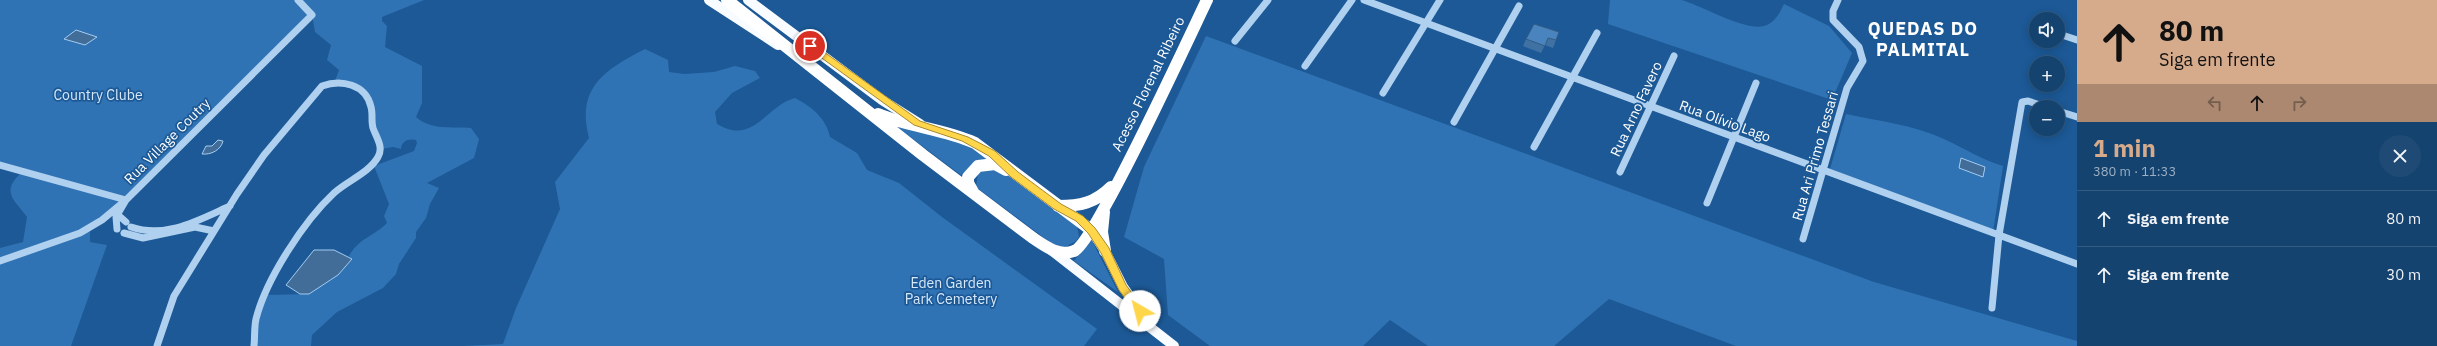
<!DOCTYPE html>
<html lang="pt">
<head>
<meta charset="utf-8">
<style>
  :root { --surface:#154370; --page:#1e4a75; --text:#f1f3f6; --muted:#9db0c3; --line:#345c83; --accent:#d6ab8b }
  body { margin:0; font-family:"IBM Plex Sans",sans-serif; background:var(--page); color:var(--text); height:100vh; display:flex; flex-direction:column; font-size:15px; white-space:nowrap }
  * { box-sizing:border-box; margin:0 }
  p { font-size:13px; color:var(--muted) }
  .icon { flex:none; width:22px; height:22px; fill:none; stroke:currentColor; stroke-width:2; stroke-linecap:round; stroke-linejoin:round }
  .map { position:relative; flex:1; overflow:hidden }
  .drawer { display:flex; flex-direction:column; background:var(--surface); width:360px }
  .drawer>* { flex:none }
  .hud { background:#d6ab8b; color:#111; overflow:hidden }
  .fabs { position:absolute; left:2029px; top:12px; display:grid; gap:8px }
  .fabs a { display:grid; place-items:center; width:36px; height:36px; border-radius:50%; background:var(--surface); box-shadow:0 2px 10px #0003,0 0 0 1px var(--line); font-size:20px }
  .pin { position:absolute; display:grid; place-items:center; width:34px; height:34px; color:#fff; margin:-17px; border:2px solid #fff; border-radius:50%; box-shadow:0 1px 4px #0007 }
  .me { position:absolute; width:44px; margin:-22px; rotate:323deg; stroke-linejoin:round; filter:drop-shadow(0 0 3px #0008) }
  .turn { display:flex; align-items:center; gap:14px; height:84px; padding:0 16px; font-size:18px }
  .turn .icon { width:52px; height:52px; stroke-width:2.5 }
  .turn b { display:block; font-size:28px; line-height:34px }
  .lanes { display:flex; align-items:center; height:38px; padding:0 16px; background:#0003; justify-content:center; gap:20px; direction:ltr }
  .lanes .off { opacity:.35 }
  .round { display:grid; place-items:center; flex:none; width:42px; height:42px; border-radius:21px; background:var(--page) }
  .headline { display:flex; align-items:center; justify-content:space-between; height:68px; padding:0 16px }
  h1 { font-size:24px; font-weight:800; line-height:30px; color:var(--accent) }
  ul { padding:0; list-style:none }
  li { display:flex; align-items:center; gap:12px; height:56px; padding:0 16px; border-top:1px solid var(--line) }
  li div { flex:1 }
  li b { display:block; font-size:15px }
  li em { font-style:normal }
  main { display:flex; flex:1; min-height:0 }
  .map>svg:first-child { display:block }
  .green { fill:#3073b4 }
  .water { fill:#426d98; stroke:#a3ccf1 }
  .lines { fill:none; stroke-linecap:round; stroke-linejoin:round }
  .minor { stroke:#afd0ef; stroke-width:7 }
  .major { stroke:#f8fbff; stroke-width:10 }
  .highway { stroke:#fff; stroke-width:12 }
  .wall { fill:#3f72a3 }
  .building { fill:#4984be; stroke:#335c85 }
  .route { fill:#ffd54a; stroke:#a68a30 }
  .labels { text-anchor:middle; dominant-baseline:central; stroke-width:3.5; stroke-linejoin:round; paint-order:stroke }
  .street-label { font-size:14px; fill:#fff; stroke:#1c5996 }
  .park-label { font-size:14px; fill:#d6e9fb; stroke:#1c5996 }
  .district-label { font-size:18px; font-weight:bold; letter-spacing:1px; fill:#fff; stroke:#1c5996 }
</style>
</head>
<body>
<main>
<div class="map">
<svg width="2077" height="346" viewBox="0 0 2077 346">
  <rect width="100%" height="100%" fill="#1c5996"/>
  <path class="green" d="M 0,0 L 424,0 L 382,17 L 382,21 L 387,26 L 385,47 L 422,66 L 422,103 L 416,117 C 432,131 451,126 471,128 L 479,139 L 474,158 L 427,183 L 439,188 L 430,204 L 426,218 L 416,232 L 416,238 L 399,264 L 396,274 L 383,288 L 337,312 L 312,335 L 311,346 L 254,346 L 264,295 L 309,294 L 338,275 L 352,259 L 349,256 C 359,238 373,237 387,223 L 384,216 L 389,204 L 374,166 L 414,151 L 417,143 L 416,140 C 409,138 401,141 401,149 L 393,147 L 381,149 L 364,93 L 335,81 L 339,70 L 327,60 L 331,45 L 315,32 L 312,15 L 150,178 L 90,228 L 90,242 L 107,245 L 71,346 L 0,346 L 0,248 L 23,242 L 27,217 C 14,199 0,192 22,172 L 0,165 Z
    M 1610,0 C 1628,0 1666,0 1681,0 C 1700,4 1748,34 1767,25 C 1776,21 1780,12 1784,4 L 1829,26 L 1852,53 L 1832,100 L 1608,24 Z
    M 1206,36 L 1874,282 L 2077,341 L 2077,346 L 1736,346 L 1609,299 L 1554,346 L 1428,346 L 1390,320 L 1363,346 L 1210,346 L 1168,315 L 1164,259 L 1124,237 L 1144,167 Z
    M 645,49 L 668,60 L 669,72 L 684,74 L 714,72 L 735,66 L 755,71 L 760,78 L 732,93 L 715,112 L 717,124 C 754,146 765,106 795,98 C 812,107 826,118 830,137 L 857,153 L 867,170 L 899,183 L 942,217 L 1097,329 L 1084,346 L 463,346 L 503,344 L 516,308 L 560,209 L 555,182 L 589,138 C 576,88 604,70 645,49 Z
    M 1846,114 C 1879,121 1914,125 1944,139 C 1966,149 1980,159 2003,166 L 1993,232 L 1830,169 Z
    M 899,126 L 947,136 L 993,158 L 978,162 L 961,175 L 897,127 Z
    M 989,167 L 1005,172 L 1077,226 L 1079,237 L 1076,241 L 1067,246 L 1059,246 L 1051,243 L 976,187 L 978,173 Z
    M 1091,239 L 1118,292 L 1074,261 Z"/>
  <path class="water" d="M 76,30 L 97,37 L 85,45 L 64,39 Z
    M 218,140 L 223,141 C 221,150 211,155 202,154 L 206,146 L 212,146 Z
    M 1961,158 L 1985,167 L 1983,177 L 1959,168 Z
    M 314,250 L 334,250 L 352,259 L 338,275 L 309,294 L 300,294 L 286,285 Z"/>
  <g class="lines">
    <path class="minor" d="M 1364,0 L 2077,264
      M 2059,34 L 2077,40
      M 1235,41 L 1268,0
      M 1305,66 L 1352,0
      M 1383,93 L 1440,0
      M 2058,111 L 2077,117
      M 1454,122 L 1519,6
      M 1534,147 L 1597,33
      M 0,165 L 126,200 L 116,217 L 117,229
      M 1620,172 L 1674,56
      M 1707,203 L 1756,83
      M 117,214 L 126,222
      M 131,227 C 166,239 199,220 230,206
      M 124,233 L 143,238 L 195,227 L 214,231
      M 1803,239 L 1847,88 L 1863,61 L 1859,47 L 1833,20 L 1833,11 L 1838,0
      M 0,261 L 80,233 L 102,220 L 126,200 L 312,15 L 298,0
      M 1992,308 L 1999,235 L 2022,102 L 2028,101 L 2046,107
      M 157,346 L 174,296 L 237,194 L 264,155 L 322,86 C 341,79 366,84 371,107 C 373,114 371,121 373,128 C 376,137 384,147 378,157 C 369,173 347,181 334,193 C 304,221 266,279 256,319 C 254,328 255,337 254,346"/>
    <path class="major" d="M 709,0 L 778,45
      M 748,0 L 882,100 L 920,124
      M 1091,230 L 1105,251 L 1123,287 L 1148,322
      M 1051,250 L 1174,346"/>
    <path class="highway" d="M 727,0 L 923,155 L 1033,238 C 1045,246 1059,257 1074,251 C 1094,244 1191,33 1207,0
      M 878,114 C 909,127 944,129 975,143 L 1091,230
      M 973,192 L 968,183 L 968,177 L 978,166 L 995,164 L 1006,170
      M 1058,206 C 1080,206 1095,203 1111,187
      M 1104,212 L 1102,232 L 1105,251"/>
  </g>
  <path class="wall" d="M 1559,32 L 1553,48 L 1545,45 L 1541,53 L 1523,46 L 1526,39 Z"/>
  <path class="building" d="M 1534,24 L 1559,32 L 1556,40 L 1548,38 L 1545,46 L 1526,39 Z"/>
  <path class="route" d="M 808,44 L 813,44 L 920,121 L 968,137 L 995,151 L 1018,172 L 1061,204 L 1083,216 L 1095,228 L 1109,248 L 1126,285 L 1143,308 L 1143,314 L 1136,314 L 1119,290 L 1101,253 L 1088,233 L 1076,221 L 1054,209 L 1011,177 L 989,156 L 962,141 L 914,125 L 808,48 Z"/>
  <g class="labels">
    <g class="street-label">
      <text transform="translate(1148 84) rotate(-64)">Acesso Florenal Ribeiro</text>
      <text transform="translate(1636 109) rotate(-65)">Rua Arno Favero</text>
      <text transform="translate(1725 121) rotate(20)">Rua Olívio Lago</text>
      <text transform="translate(167 141) rotate(-45)">Rua Village Coutry</text>
      <text transform="translate(1815 156) rotate(-74)">Rua Ari Primo Tessari</text>
    </g>
    <g class="park-label">
      <text x="98" y="95">Country Clube</text>
      <text x="951" y="283">Eden Garden<tspan x="951" dy="16">Park Cemetery</tspan></text>
    </g>
    <g class="district-label">
      <text x="1923" y="28">QUEDAS DO<tspan x="1923" dy="21">PALMITAL</tspan></text>
    </g>
  </g>
</svg>
<div class="fabs">
<a><svg class="icon" aria-label="sound" viewBox="0 0 24 24"><path d="M4 9h4l5-4v14l-5-4H4zM17 9q2 3 0 6"/></svg></a>
<a>+</a>
<a>−</a>
</div>
<div class="pin" style="left:810px;top:46px;background:#d93025"><svg class="icon" aria-label="arrive" viewBox="0 0 24 24"><path d="M6 21V4h12l-3 4 3 4H6"/></svg></div>
<svg class="me" style="left:1140px;top:311px" viewBox="-20 -20 40 40"><circle r="19" fill="#fff"/><path d="M0-13L10 11 0 6-10 11z" fill="#ffd54a"/></svg>
</div>
<section class="drawer">
<div class="hud">
<div class="turn"><svg class="icon" aria-label="ahead" viewBox="0 0 24 24"><path d="M12 20V5M6 11l6-6 6 6"/></svg><div><b>80 m</b>Siga em frente</div></div>
<div class="lanes"><svg class="icon off" aria-label="left" viewBox="0 0 24 24"><path d="M17 20v-9H6M10 6l-5 5 5 5"/></svg><svg class="icon" aria-label="ahead" viewBox="0 0 24 24"><path d="M12 20V5M6 11l6-6 6 6"/></svg><svg class="icon off" aria-label="right" viewBox="0 0 24 24"><path d="M7 20v-9h11M14 6l5 5-5 5"/></svg></div>
</div>
<div class="headline"><div><h1>1 min</h1><p>380 m · 11:33</p></div><a class="round"><svg class="icon" aria-label="close" viewBox="0 0 24 24"><path d="M6 6l12 12M18 6L6 18"/></svg></a></div>
<ul>
<li><svg class="icon" aria-label="ahead" viewBox="0 0 24 24"><path d="M12 20V5M6 11l6-6 6 6"/></svg><div><b>Siga em frente</b></div><em>80 m</em></li>
<li><svg class="icon" aria-label="ahead" viewBox="0 0 24 24"><path d="M12 20V5M6 11l6-6 6 6"/></svg><div><b>Siga em frente</b></div><em>30 m</em></li>
</ul>
</section>
</main>
</body>
</html>
